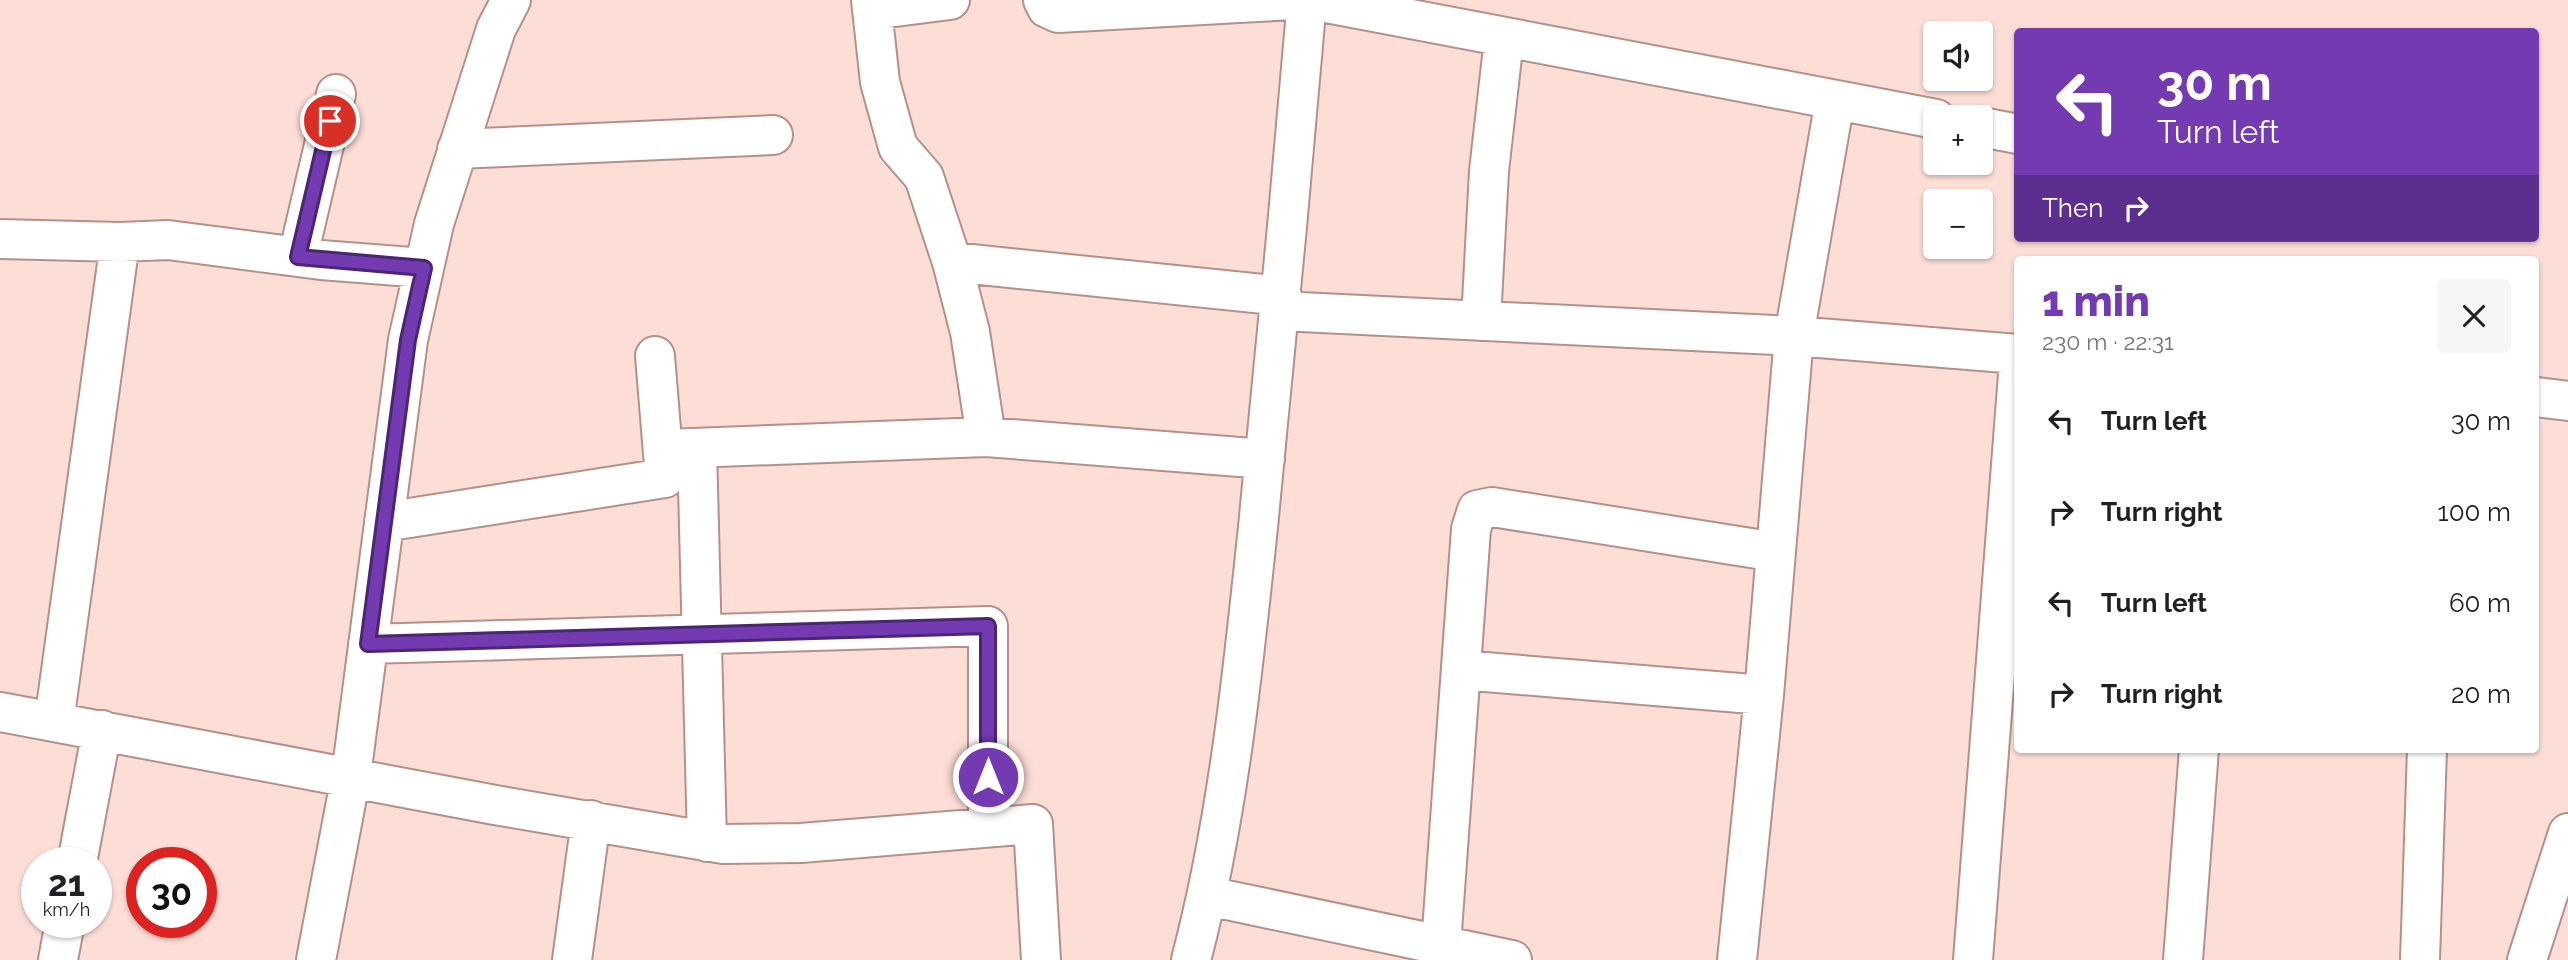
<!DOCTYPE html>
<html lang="en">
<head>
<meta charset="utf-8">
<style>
  :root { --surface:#fff; --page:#f6f6f6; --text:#202124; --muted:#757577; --accent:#733ab1 }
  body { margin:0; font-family:Raleway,sans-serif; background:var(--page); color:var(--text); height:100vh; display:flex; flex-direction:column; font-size:26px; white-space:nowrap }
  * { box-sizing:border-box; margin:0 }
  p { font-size:23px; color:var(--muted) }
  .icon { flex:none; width:38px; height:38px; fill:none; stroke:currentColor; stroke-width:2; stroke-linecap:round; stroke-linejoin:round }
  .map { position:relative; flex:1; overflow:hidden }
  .sheet { position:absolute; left:2014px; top:256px; width:525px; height:497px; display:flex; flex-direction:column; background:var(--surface); border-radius:7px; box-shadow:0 2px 5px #0004 }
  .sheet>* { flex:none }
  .banner { position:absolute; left:2014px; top:28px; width:525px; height:214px; border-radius:7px; box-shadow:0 2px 5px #0004; background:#733ab1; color:#fff; overflow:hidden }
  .tools { position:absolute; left:1923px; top:21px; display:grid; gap:14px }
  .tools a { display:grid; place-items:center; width:70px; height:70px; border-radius:7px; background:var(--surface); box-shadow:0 2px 5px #0004; font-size:35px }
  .speed { position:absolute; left:21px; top:847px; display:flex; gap:14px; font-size:35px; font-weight:700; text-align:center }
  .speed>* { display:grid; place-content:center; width:91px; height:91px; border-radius:50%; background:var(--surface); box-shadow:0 2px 5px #0004; line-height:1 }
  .speed small { font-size:18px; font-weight:400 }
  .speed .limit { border:10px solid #d22; background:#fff; color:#111 }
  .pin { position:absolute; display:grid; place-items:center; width:60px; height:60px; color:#fff; margin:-30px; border:4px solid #fff; border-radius:50%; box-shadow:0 2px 7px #0007 }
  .me { position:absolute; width:77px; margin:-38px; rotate:0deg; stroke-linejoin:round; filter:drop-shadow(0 0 5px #0008) }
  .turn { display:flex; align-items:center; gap:24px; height:147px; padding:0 28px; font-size:32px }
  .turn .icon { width:91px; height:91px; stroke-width:2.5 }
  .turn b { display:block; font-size:49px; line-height:60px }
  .then { display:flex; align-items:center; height:66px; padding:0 28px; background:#0003; gap:14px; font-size:26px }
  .round { display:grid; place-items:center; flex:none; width:74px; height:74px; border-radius:7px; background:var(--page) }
  .overview { display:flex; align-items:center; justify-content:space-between; height:119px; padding:0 28px }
  h1 { font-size:42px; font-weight:800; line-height:52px; color:var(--accent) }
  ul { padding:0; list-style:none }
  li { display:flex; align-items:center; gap:21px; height:91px; padding:0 28px }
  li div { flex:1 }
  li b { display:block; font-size:26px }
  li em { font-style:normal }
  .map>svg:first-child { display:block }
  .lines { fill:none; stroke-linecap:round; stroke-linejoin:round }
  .minor-casing { stroke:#b59088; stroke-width:42 }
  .minor { stroke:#fff; stroke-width:38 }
  .route-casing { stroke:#4b2673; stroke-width:18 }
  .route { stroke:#733ab1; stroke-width:12 }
</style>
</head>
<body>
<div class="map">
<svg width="2568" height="960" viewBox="0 0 2568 960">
  <rect width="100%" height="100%" fill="#fdded7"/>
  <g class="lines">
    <defs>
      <path id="minor" d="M 871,0 L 880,82 L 898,147 L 924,177 L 952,262 L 970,332 L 986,437
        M 1043,0 L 1047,8 L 1058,13 L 1293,0
        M 1311,0 L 1936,119
        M 872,10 L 950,0
        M 1981,127 L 2018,134
        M 457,149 L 773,135
        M 0,239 L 120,242 L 168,240 L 321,260 L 424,268
        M 298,256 L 336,94
        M 952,262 L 1282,296
        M 1280,311 L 1794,336 L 2018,354
        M 1481,321 L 1489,171 L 1504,39
        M 2536,397 L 2568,401
        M 697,448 L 707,842
        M 665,449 L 986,437 L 1265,459
        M 384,522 L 665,478 L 655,356
        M 368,644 L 988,626 L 988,827
        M 1461,670 L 1764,695
        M 0,712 L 495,805 L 723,844 L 801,843 L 1033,824 L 1041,960
        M 54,722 L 120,242
        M 77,863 L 102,730
        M 1208,896 L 1512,960
        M 1441,945 L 1471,529 L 1477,510 L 1492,507 L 1776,552
        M 58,960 L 65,922
        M 316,960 L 351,776 L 408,340 L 434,224 L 496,29 L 511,0
        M 572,960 L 591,820
        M 1191,960 C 1228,819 1243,671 1258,527 C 1276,351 1292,176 1307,0
        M 1737,960 L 1764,695 L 1794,336 L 1835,100
        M 1973,960 L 2018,374
        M 2183,960 L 2199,749
        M 2420,960 L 2427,749
        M 2527,960 L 2568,833"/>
    </defs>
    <use href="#minor" class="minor-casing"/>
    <use href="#minor" class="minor"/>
  </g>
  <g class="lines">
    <defs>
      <path id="route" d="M 330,121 L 298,257 L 424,268 L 408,340 L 368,644 L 988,626 L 988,777"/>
    </defs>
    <use href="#route" class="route-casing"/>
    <use href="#route" class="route"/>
  </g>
</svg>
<div class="tools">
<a><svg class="icon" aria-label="sound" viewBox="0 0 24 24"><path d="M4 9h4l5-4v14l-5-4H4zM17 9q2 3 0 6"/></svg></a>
<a>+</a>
<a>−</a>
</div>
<div class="speed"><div>21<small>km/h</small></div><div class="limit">30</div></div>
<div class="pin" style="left:330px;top:121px;background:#d93025"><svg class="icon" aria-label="arrive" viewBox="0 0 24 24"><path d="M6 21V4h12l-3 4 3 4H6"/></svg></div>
<svg class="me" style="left:988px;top:777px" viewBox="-20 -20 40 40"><circle r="17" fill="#733ab1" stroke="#fff" stroke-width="3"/><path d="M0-11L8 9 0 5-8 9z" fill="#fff"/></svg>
<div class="banner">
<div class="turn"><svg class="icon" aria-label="left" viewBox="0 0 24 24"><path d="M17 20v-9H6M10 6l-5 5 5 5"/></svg><div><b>30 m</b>Turn left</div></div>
<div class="then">Then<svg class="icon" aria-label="right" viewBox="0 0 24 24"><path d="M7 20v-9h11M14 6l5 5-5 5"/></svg></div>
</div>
<section class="sheet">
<div class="overview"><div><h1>1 min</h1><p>230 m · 22:31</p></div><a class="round"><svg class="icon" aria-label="close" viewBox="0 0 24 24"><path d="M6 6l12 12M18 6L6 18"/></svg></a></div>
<ul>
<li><svg class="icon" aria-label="left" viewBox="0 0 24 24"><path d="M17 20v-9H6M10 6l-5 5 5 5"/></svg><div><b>Turn left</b></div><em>30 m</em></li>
<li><svg class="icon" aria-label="right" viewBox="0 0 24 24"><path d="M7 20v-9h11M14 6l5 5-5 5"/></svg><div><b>Turn right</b></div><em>100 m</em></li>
<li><svg class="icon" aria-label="left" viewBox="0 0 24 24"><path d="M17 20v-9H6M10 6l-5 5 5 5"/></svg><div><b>Turn left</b></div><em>60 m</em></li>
<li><svg class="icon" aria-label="right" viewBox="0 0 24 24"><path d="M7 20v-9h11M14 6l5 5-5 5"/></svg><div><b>Turn right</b></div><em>20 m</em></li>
</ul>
</section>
</div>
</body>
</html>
